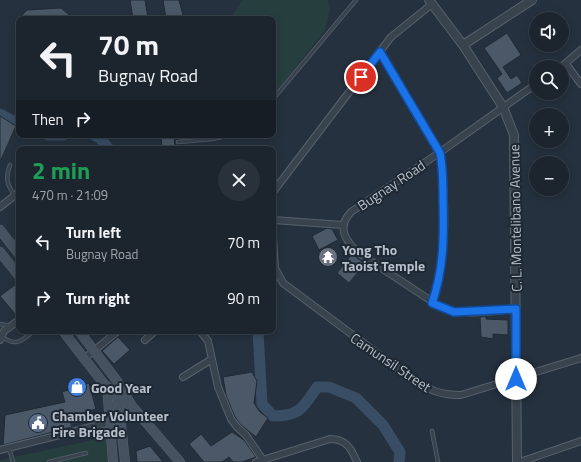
<!DOCTYPE html>
<html lang="en">
<head>
<meta charset="utf-8">
<style>
  :root { --surface:#1c252e; --page:#29313a; --text:#f1f3f6; --muted:#a0a5aa; --line:#3a424a }
  body { margin:0; font-family:"Titillium Web",sans-serif; background:var(--page); color:var(--text); height:100vh; display:flex; flex-direction:column; font-size:15px; white-space:nowrap }
  * { box-sizing:border-box; margin:0 }
  p { font-size:13px; color:var(--muted) }
  .icon { flex:none; width:22px; height:22px; fill:none; stroke:currentColor; stroke-width:2; stroke-linecap:round; stroke-linejoin:round }
  .map { position:relative; flex:1; overflow:hidden }
  .sheet { position:absolute; left:16px; top:146px; width:260px; height:188px; display:flex; flex-direction:column; background:var(--surface); border-radius:8px; box-shadow:0 2px 10px #0003,0 0 0 1px var(--line) }
  .sheet>* { flex:none }
  .guide { position:absolute; left:16px; top:16px; width:260px; height:122px; border-radius:8px; box-shadow:0 2px 10px #0003,0 0 0 1px var(--line); background:#1c252e; color:var(--text); overflow:hidden }
  .tools { position:absolute; left:529px; top:12px; display:grid; gap:8px }
  .tools a { display:grid; place-items:center; width:40px; height:40px; border-radius:50%; background:var(--surface); box-shadow:0 2px 10px #0003,0 0 0 1px var(--line); font-size:20px }
  .pin { position:absolute; display:grid; place-items:center; width:34px; height:34px; color:#fff; margin:-17px; border:2px solid #fff; border-radius:50%; box-shadow:0 1px 4px #0007 }
  .me { position:absolute; width:44px; margin:-22px; rotate:0deg; stroke-linejoin:round; filter:drop-shadow(0 0 3px #0008) }
  .turn { display:flex; align-items:center; gap:14px; height:84px; padding:0 16px; font-size:18px }
  .turn .icon { width:52px; height:52px; stroke-width:2.5 }
  .turn b { display:block; font-size:28px; line-height:34px }
  .then { display:flex; align-items:center; height:38px; padding:0 16px; background:#0003; gap:8px; font-size:15px }
  .round { display:grid; place-items:center; flex:none; width:42px; height:42px; border-radius:21px; background:var(--page) }
  .head { display:flex; align-items:center; justify-content:space-between; height:68px; padding:0 16px }
  h1 { font-size:24px; font-weight:700; line-height:30px; color:#1e9e55 }
  ul { padding:0; list-style:none }
  li { display:flex; align-items:center; gap:12px; height:56px; padding:0 16px }
  li div { flex:1 }
  li b { display:block; font-size:15px }
  li em { font-style:normal }
  .map>svg:first-child { display:block }
  .green { fill:#273e3f }
  .lines { fill:none; stroke-linecap:round; stroke-linejoin:round }
  .river { stroke:#394e65; stroke-width:11 }
  .building { fill:#4b5867; stroke:#202a35 }
  .service-casing { stroke:#57616c; stroke-width:4.5 }
  .minor-casing { stroke:#57616c; stroke-width:8 }
  .tertiary-casing { stroke:#57616c; stroke-width:10 }
  .secondary-casing { stroke:#57616c; stroke-width:10 }
  .service { stroke:#39434e; stroke-width:3 }
  .minor { stroke:#39434e; stroke-width:6 }
  .tertiary { stroke:#39434e; stroke-width:8 }
  .secondary { stroke:#475261; stroke-width:9 }
  .route-casing { stroke:#114b97; stroke-width:10 }
  .route { stroke:#1a73e8; stroke-width:7 }
  .labels { text-anchor:middle; dominant-baseline:central; stroke-width:4; stroke-linejoin:round; paint-order:stroke }
  .street-label { font-size:14px; fill:#b6bec9; stroke:#1e2833 }
  .poi-label { font-size:14px; font-weight:bold; fill:#b6bec9; stroke:#1e2833; text-anchor:start }
</style>
</head>
<body>
<div class="map">
<svg width="581" height="462" viewBox="0 0 581 462">
  <rect width="100%" height="100%" fill="#25313e"/>
  <path class="green" d="M 243,0 L 328,0 L 330,9 L 325,30 L 273,96 L 273,19 L 229,19 Z
    M 107,437 L 109,462 L 0,462 L 0,460 Z"/>
  <g class="lines">
    <path class="river" d="M 0,114 L 19,124
      M 48,135 L 63,135
      M 94,135 L 100,138 L 109,149
      M 258,331 L 262,404 L 273,416 C 300,416 303,408 317,387 L 329,387 L 356,398 L 383,425 L 400,452 L 399,462"/>
  </g>
  <path class="building" d="M 130,0 L 145,0 L 148,18 L 133,19 Z
    M 163,0 L 179,0 L 184,19 L 166,19 Z
    M 61,8 L 74,19 L 18,19 L 27,10 Z
    M 507,33 L 521,55 L 503,67 L 511,79 L 517,75 L 522,83 L 507,93 L 497,78 L 502,74 L 484,48 Z
    M 0,116 L 16,126 L 0,162 Z
    M 161,135 L 174,135 L 175,149 L 162,149 Z
    M 327,228 L 332,229 L 338,240 L 319,250 L 312,236 Z
    M 352,254 L 365,264 L 349,283 L 337,273 Z
    M 19,282 L 19,310 L 15,314 L 0,296 Z
    M 486,316 L 486,319 L 508,320 L 508,335 L 493,334 L 493,339 L 481,337 L 480,317 Z
    M 118,337 L 130,350 L 114,364 L 102,351 Z
    M 252,372 L 257,381 L 254,403 L 260,412 L 268,418 L 256,437 L 240,424 L 234,415 L 226,395 L 223,377 Z
    M 89,383 L 96,409 L 69,417 L 72,427 L 3,445 L 5,415 L 65,402 L 62,392 Z
    M 232,432 L 244,440 L 256,457 L 242,462 L 233,462 L 229,457 L 222,462 L 204,462 L 189,444 L 201,434 L 211,446 Z
    M 150,446 L 163,462 L 137,462 L 136,451 Z"/>
  <g class="lines">
    <defs>
      <path id="service" d="M 273,99 L 356,0
        M 178,142 L 212,139 L 231,135
        M 10,165 C 5,178 7,184 14,195
        M 0,324 L 10,326
        M 2,337 C 17,347 21,341 34,331
        M 432,431 L 438,462
        M 9,448 L 13,462
        M 49,462 L 86,453"/>
      <path id="minor" d="M 380,53 L 439,153 L 441,161 C 446,208 447,258 432,303
        M 566,64 L 581,84
        M 561,67 L 581,50
        M 273,192 L 391,37 L 432,4
        M 0,207 L 19,192
        M 273,220 L 343,225
        M 273,237 L 275,268 L 283,283 L 413,380 C 428,390 443,396 461,395 L 581,358
        M 516,309 C 492,311 466,316 442,308 L 360,254 C 346,242 336,228 351,212 L 439,153 L 536,84
        M 200,331 L 208,341 L 218,387 L 231,419 L 237,427 L 246,435 L 263,460
        M 0,340 L 4,331 L 19,320
        M 145,340 L 155,331
        M 85,358 L 118,331
        M 183,377 L 212,359
        M 0,450 L 111,422 L 137,411
        M 256,462 L 330,439 C 346,439 351,448 357,462
        M 520,462 L 581,441"/>
      <path id="tertiary" d="M 429,0 L 463,45 L 503,107 L 514,135 L 517,462
        M 463,45 L 532,0"/>
      <path id="secondary" d="M 0,230 L 19,254
        M 0,252 L 19,276
        M 63,331 L 107,388 L 119,399 L 132,406
        M 79,331 L 117,381 L 132,406 L 180,462
        M 107,386 L 113,462
        M 118,396 L 125,462"/>
    </defs>
    <use href="#service" class="service-casing"/>
    <use href="#minor" class="minor-casing"/>
    <use href="#tertiary" class="tertiary-casing"/>
    <use href="#secondary" class="secondary-casing"/>
    <use href="#service" class="service"/>
    <use href="#minor" class="minor"/>
    <use href="#tertiary" class="tertiary"/>
    <use href="#secondary" class="secondary"/>
  </g>
  <g class="lines">
    <defs>
      <path id="route" d="M 361,77 L 380,52 L 440,153 C 443,168 443,184 443,199 C 444,235 444,269 432,303 L 454,312 L 516,309 L 516,379"/>
    </defs>
    <use href="#route" class="route-casing"/>
    <use href="#route" class="route"/>
  </g>
  <defs>
    <symbol id="temple-disc" viewBox="-11 -11 22 22"><circle r="9.5" fill="#6b7280" stroke="#1e2833"/><path d="M0-6L5-2H3V0L6.5 2.5H4V6H1.5V3h-3V6H-4V2.5H-6.5L-3 0V-2H-5Z" fill="#fff"/></symbol>
    <symbol id="shop-disc" viewBox="-11 -11 22 22"><circle r="9.5" fill="#3f7fe0" stroke="#1e2833"/><path d="M-5-2.5h2.3a2.7 3.5 0 0 1 5.4 0H5L5.5 6h-11ZM-1.5-2.5h3a1.5 2.3 0 0 0-3 0Z" fill="#fff"/></symbol>
    <symbol id="civic-disc" viewBox="-11 -11 22 22"><circle r="9.5" fill="#5c6f8a" stroke="#1e2833"/><path d="M-.6-6.5H3V-4.5H.6V-3L4-1V1h2V6H-6V1h2V-1L-.6-3ZM-1.2 2.5V6h2.4V2.5Z" fill="#fff"/></symbol>
  </defs>
  <g fill-rule="evenodd">
    <use href="#temple-disc" x="317" y="246" width="22" height="22"/>
    <use href="#shop-disc" x="66" y="376" width="22" height="22"/>
    <use href="#civic-disc" x="27" y="412" width="22" height="22"/>
  </g>
  <g class="labels">
    <g class="street-label">
      <text transform="translate(391 185) rotate(-34)">Bugnay Road</text>
      <text transform="translate(515 218) rotate(-91)">C. L. Montelibano Avenue</text>
      <text transform="translate(391 362) rotate(34)">Camunsil Street</text>
    </g>
    <g class="poi-label">
      <text x="342" y="249">Yong Tho<tspan x="342" dy="16">Taoist Temple</tspan></text>
      <text x="91" y="387">Good Year</text>
      <text x="52" y="415">Chamber Volunteer<tspan x="52" dy="16">Fire Brigade</tspan></text>
    </g>
  </g>
</svg>
<div class="tools">
<a><svg class="icon" aria-label="sound" viewBox="0 0 24 24"><path d="M4 9h4l5-4v14l-5-4H4zM17 9q2 3 0 6"/></svg></a>
<a><svg class="icon" aria-label="search" viewBox="0 0 24 24"><circle cx="10" cy="10" r="6"/><path d="M15 15l6 6"/></svg></a>
<a>+</a>
<a>−</a>
</div>
<div class="pin" style="left:361px;top:77px;background:#d93025"><svg class="icon" aria-label="arrive" viewBox="0 0 24 24"><path d="M6 21V4h12l-3 4 3 4H6"/></svg></div>
<svg class="me" style="left:516px;top:379px" viewBox="-20 -20 40 40"><circle r="19" fill="#fff"/><path d="M0-13L10 11 0 6-10 11z" fill="#1a73e8"/></svg>
<div class="guide">
<div class="turn"><svg class="icon" aria-label="left" viewBox="0 0 24 24"><path d="M17 20v-9H6M10 6l-5 5 5 5"/></svg><div><b>70 m</b>Bugnay Road</div></div>
<div class="then">Then<svg class="icon" aria-label="right" viewBox="0 0 24 24"><path d="M7 20v-9h11M14 6l5 5-5 5"/></svg></div>
</div>
<section class="sheet">
<div class="head"><div><h1>2 min</h1><p>470 m · 21:09</p></div><a class="round"><svg class="icon" aria-label="close" viewBox="0 0 24 24"><path d="M6 6l12 12M18 6L6 18"/></svg></a></div>
<ul>
<li><svg class="icon" aria-label="left" viewBox="0 0 24 24"><path d="M17 20v-9H6M10 6l-5 5 5 5"/></svg><div><b>Turn left</b><p>Bugnay Road</p></div><em>70 m</em></li>
<li><svg class="icon" aria-label="right" viewBox="0 0 24 24"><path d="M7 20v-9h11M14 6l5 5-5 5"/></svg><div><b>Turn right</b></div><em>90 m</em></li>
</ul>
</section>
</div>
</body>
</html>
